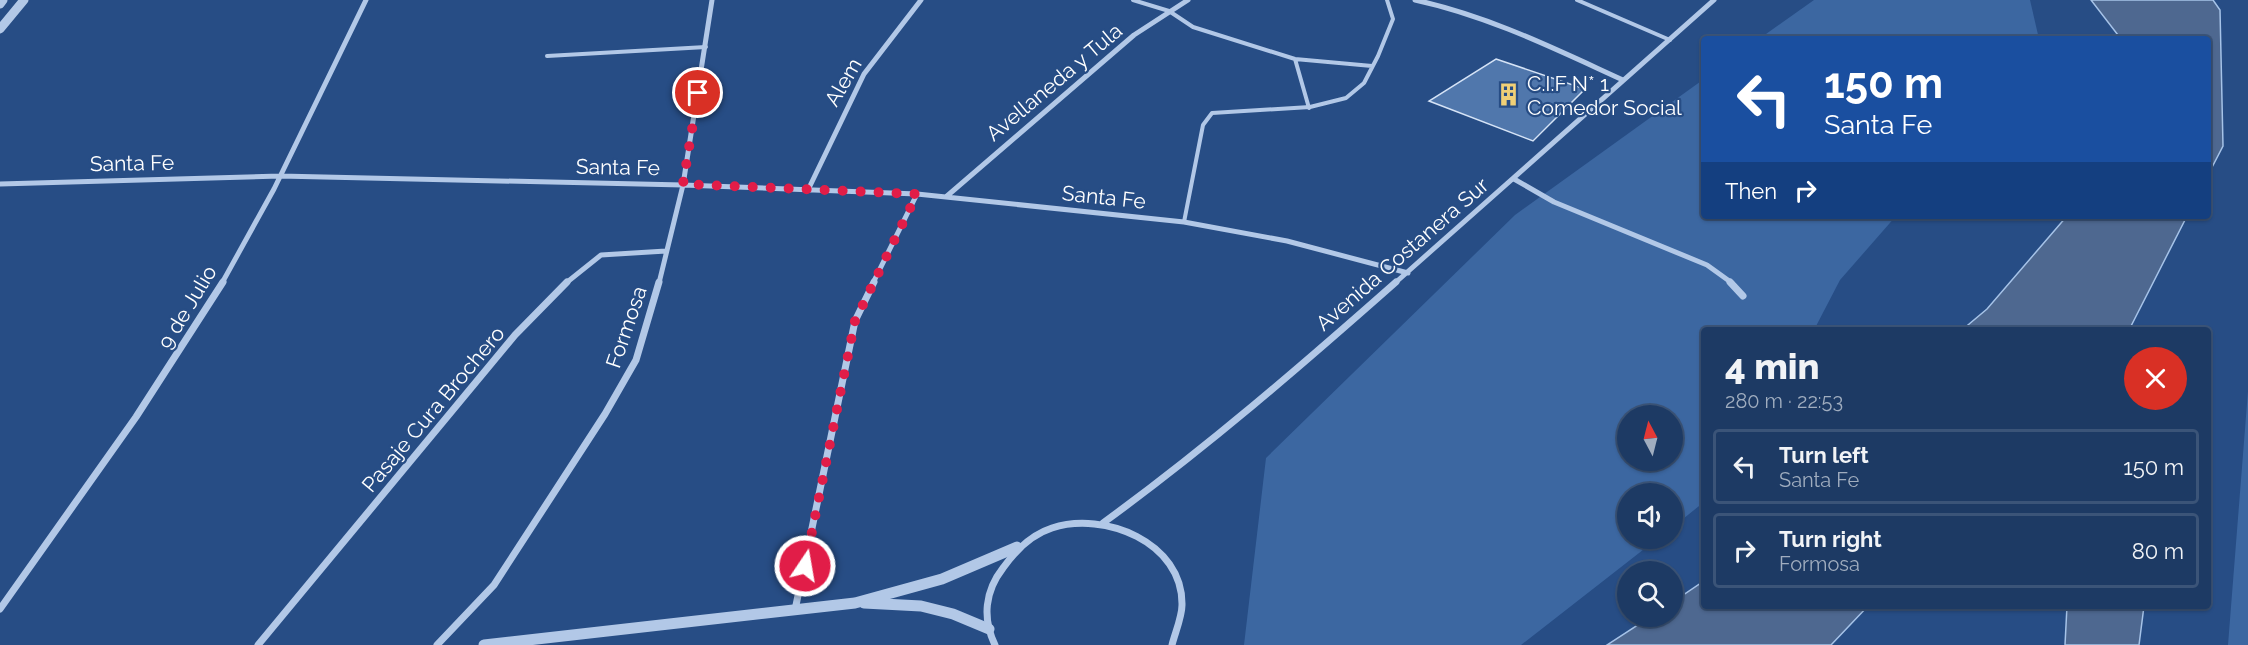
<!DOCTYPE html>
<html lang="en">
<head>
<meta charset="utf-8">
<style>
  :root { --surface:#1d3a64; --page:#2a456d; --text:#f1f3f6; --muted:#a0adbf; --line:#3b5478 }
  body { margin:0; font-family:Raleway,sans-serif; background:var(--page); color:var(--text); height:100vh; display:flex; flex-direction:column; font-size:22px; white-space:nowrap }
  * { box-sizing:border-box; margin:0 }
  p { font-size:20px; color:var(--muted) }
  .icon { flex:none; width:33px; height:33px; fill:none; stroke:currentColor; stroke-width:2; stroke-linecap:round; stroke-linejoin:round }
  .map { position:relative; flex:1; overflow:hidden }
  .panel { position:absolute; left:1701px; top:327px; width:510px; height:282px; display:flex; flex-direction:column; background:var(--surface); border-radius:6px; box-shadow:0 2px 4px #0004,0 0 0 2px var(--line) }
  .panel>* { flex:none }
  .hud { position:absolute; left:1701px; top:36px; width:510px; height:183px; border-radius:6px; box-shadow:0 2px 4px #0004,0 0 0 2px var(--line); background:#1a4fa0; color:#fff; overflow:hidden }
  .needle { width:39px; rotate:353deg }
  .buttons { position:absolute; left:1617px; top:405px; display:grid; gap:12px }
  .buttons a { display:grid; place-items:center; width:66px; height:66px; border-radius:50%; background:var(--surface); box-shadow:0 2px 4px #0004,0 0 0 2px var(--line); font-size:30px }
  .pin { position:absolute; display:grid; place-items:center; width:51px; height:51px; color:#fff; margin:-26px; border:3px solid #fff; border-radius:50%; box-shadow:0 2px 6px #0007 }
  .me { position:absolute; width:66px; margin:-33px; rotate:12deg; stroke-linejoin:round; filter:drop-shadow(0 0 4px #0008) }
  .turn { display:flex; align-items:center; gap:21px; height:126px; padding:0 24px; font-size:27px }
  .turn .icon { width:78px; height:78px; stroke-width:2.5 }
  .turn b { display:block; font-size:42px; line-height:51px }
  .then { display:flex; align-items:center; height:57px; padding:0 24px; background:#0003; gap:12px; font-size:22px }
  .round { display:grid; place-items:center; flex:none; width:63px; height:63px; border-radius:32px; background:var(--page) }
  .overview { display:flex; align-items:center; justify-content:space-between; height:102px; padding:0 24px }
  h1 { font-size:36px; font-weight:800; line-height:45px }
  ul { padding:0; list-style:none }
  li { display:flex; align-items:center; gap:18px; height:75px; margin:0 12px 9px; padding:0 12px; border:3px solid var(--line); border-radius:6px }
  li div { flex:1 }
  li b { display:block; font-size:22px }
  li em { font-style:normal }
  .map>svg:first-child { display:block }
  .green { fill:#3c67a1; fill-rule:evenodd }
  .water { fill:#4e6890; stroke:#a6c3e8; stroke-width:1.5 }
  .building { fill:#5077ac; stroke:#d5e3f6; stroke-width:1.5 }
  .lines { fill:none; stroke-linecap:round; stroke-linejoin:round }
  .service { stroke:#b2c8e7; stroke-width:4 }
  .minor-far1 { stroke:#b2c8e7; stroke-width:5 }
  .minor { stroke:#b2c8e7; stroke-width:7 }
  .tertiary-far1 { stroke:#b2c8e7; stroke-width:9 }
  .tertiary { stroke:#b2c8e7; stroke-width:11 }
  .route { stroke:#e11d48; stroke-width:10; stroke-dasharray:0 18 }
  .labels { text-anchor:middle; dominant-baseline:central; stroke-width:4.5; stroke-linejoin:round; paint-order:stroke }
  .street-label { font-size:21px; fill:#fff; stroke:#274d85 }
  .poi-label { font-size:21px; fill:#fff; stroke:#274d85; text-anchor:start }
</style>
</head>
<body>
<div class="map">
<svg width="2248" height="645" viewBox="0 0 2248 645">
  <rect width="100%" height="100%" fill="#274d85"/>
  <path class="green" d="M 1814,0 L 2030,0 L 2039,39 L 1759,39 Z
    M 1704,79 L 1704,216 L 1896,216 L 1840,280 L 1814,330 L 1704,330 L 1704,502 L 1673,527 L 1672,494 L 1628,494 L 1628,538 L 1657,539 L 1521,645 L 1244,645 L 1266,458 L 1515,215 ZM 1628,416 L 1672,416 L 1672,460 L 1628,460 Z
    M 2248,391 L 2248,645 L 2228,645 Z"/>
  <path class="water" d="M 2091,0 L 2213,0 L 2220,10 L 2223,146 L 2208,175 L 2208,39 L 2121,39 Z
    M 2067,216 L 2187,216 L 2129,330 L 1962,330 L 1987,309 Z
    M 1704,581 L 1704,606 L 1868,606 L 1831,645 L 1607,645 L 1650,617 L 1672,616 L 1673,602 Z
    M 2067,606 L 2144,606 L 2139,645 L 2065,645 Z"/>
  <path class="building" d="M 1496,59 L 1585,89 L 1533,141 L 1429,101 Z"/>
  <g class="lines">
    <path class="service" d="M 1133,0 L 1169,11 L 1193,27 L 1295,59 L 1372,66
      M 1577,0 L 1670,40
      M 547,56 L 706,47
      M 1295,59 L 1309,108
      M 1184,222 L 1203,125 L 1212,113 L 1310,107 L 1346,98 L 1364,83 L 1378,56 L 1393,19 L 1387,0"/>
    <path class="minor-far1" d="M 1415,0 C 1489,16 1555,49 1623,80
      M 1514,179 L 1554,202 L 1707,265 L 1732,283
      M 0,184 L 280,176 L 683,185 L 917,194 L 1184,222 L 1287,241 L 1408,273
      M 808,190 L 864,74 L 921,0
      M 947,196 L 1134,35 L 1188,0
      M 222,283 L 274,189 L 366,0
      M 566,283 L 601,255 L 666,251
      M 659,283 L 683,185 L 712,0
      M 873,283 L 917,194
      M 1395,283 L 1714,0"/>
    <path class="minor" d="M 1730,282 L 1743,296
      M 1103,523 C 1206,448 1301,366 1396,282
      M 0,609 L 136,417 L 223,282
      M 795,610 L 855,321 L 874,282
      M 258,645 L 515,335 L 567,282
      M 437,645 L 494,585 L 605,414 L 636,360 L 659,282
      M 995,645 C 982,618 985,591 1003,568 C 1015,551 1030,535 1052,528 C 1104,511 1183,542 1182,605 C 1182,617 1175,633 1172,645"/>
    <path class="tertiary-far1" d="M 0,4 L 3,0
      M 0,29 L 24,0"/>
    <path class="tertiary" d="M 864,603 L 921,606 L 953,614 L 989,629
      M 484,645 L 855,603 L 942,579 L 1017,547"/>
  </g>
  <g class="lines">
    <path class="route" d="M 698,93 L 683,184 L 917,194 L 855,321 L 805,566"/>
  </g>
  <defs>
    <symbol id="building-bare" viewBox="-9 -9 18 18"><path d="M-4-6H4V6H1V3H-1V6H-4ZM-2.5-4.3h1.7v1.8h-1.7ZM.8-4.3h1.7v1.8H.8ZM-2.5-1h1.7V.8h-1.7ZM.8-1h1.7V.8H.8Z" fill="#f0d077" stroke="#274d85" stroke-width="2.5" paint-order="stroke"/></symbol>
  </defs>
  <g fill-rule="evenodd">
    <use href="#building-bare" x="1492" y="78" width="33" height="33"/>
  </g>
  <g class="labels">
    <g class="street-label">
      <text transform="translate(843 82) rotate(-60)">Alem</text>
      <text transform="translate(1054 82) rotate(-40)">Avellaneda y Tula</text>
      <text transform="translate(132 163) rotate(-1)">Santa Fe</text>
      <text transform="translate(618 167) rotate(1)">Santa Fe</text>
      <text transform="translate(1104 197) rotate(6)">Santa Fe</text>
      <text transform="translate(1402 254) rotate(-41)">Avenida Costanera Sur</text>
      <text transform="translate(187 307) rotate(-59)">9 de Julio</text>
      <text transform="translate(626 327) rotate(-71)">Formosa</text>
      <text transform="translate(433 409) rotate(-50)">Pasaje Cura Brochero</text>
    </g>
    <g class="poi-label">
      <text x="1527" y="83">C.I.F N* 1<tspan x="1527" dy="24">Comedor Social</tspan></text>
    </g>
  </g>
</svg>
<div class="buttons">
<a><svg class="needle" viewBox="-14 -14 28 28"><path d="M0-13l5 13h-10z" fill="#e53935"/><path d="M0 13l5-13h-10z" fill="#a0adbf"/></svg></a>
<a><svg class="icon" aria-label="sound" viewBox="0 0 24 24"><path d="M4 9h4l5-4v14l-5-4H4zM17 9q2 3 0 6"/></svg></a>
<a><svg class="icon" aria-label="search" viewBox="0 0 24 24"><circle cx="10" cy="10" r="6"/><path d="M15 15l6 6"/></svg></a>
</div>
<div class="pin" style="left:698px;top:93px;background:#d93025"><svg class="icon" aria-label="arrive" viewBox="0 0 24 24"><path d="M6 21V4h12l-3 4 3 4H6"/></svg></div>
<svg class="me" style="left:805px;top:566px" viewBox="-20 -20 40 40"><circle r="17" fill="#e11d48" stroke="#fff" stroke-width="3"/><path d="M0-11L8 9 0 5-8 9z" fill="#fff"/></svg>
<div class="hud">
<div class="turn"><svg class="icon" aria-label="left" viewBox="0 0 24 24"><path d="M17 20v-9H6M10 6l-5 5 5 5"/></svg><div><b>150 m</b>Santa Fe</div></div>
<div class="then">Then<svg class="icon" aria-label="right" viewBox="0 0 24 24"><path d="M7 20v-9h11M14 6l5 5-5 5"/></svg></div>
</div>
<section class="panel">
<div class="overview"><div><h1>4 min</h1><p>280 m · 22:53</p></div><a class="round" style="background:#d93025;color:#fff"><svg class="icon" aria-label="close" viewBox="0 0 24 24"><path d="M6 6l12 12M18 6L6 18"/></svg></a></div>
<ul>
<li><svg class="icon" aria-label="left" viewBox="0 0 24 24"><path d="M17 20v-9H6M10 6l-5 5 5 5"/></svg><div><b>Turn left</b><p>Santa Fe</p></div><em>150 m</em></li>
<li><svg class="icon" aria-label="right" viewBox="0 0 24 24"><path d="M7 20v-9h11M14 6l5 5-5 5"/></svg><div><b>Turn right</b><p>Formosa</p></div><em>80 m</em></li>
</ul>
</section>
</div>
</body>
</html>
